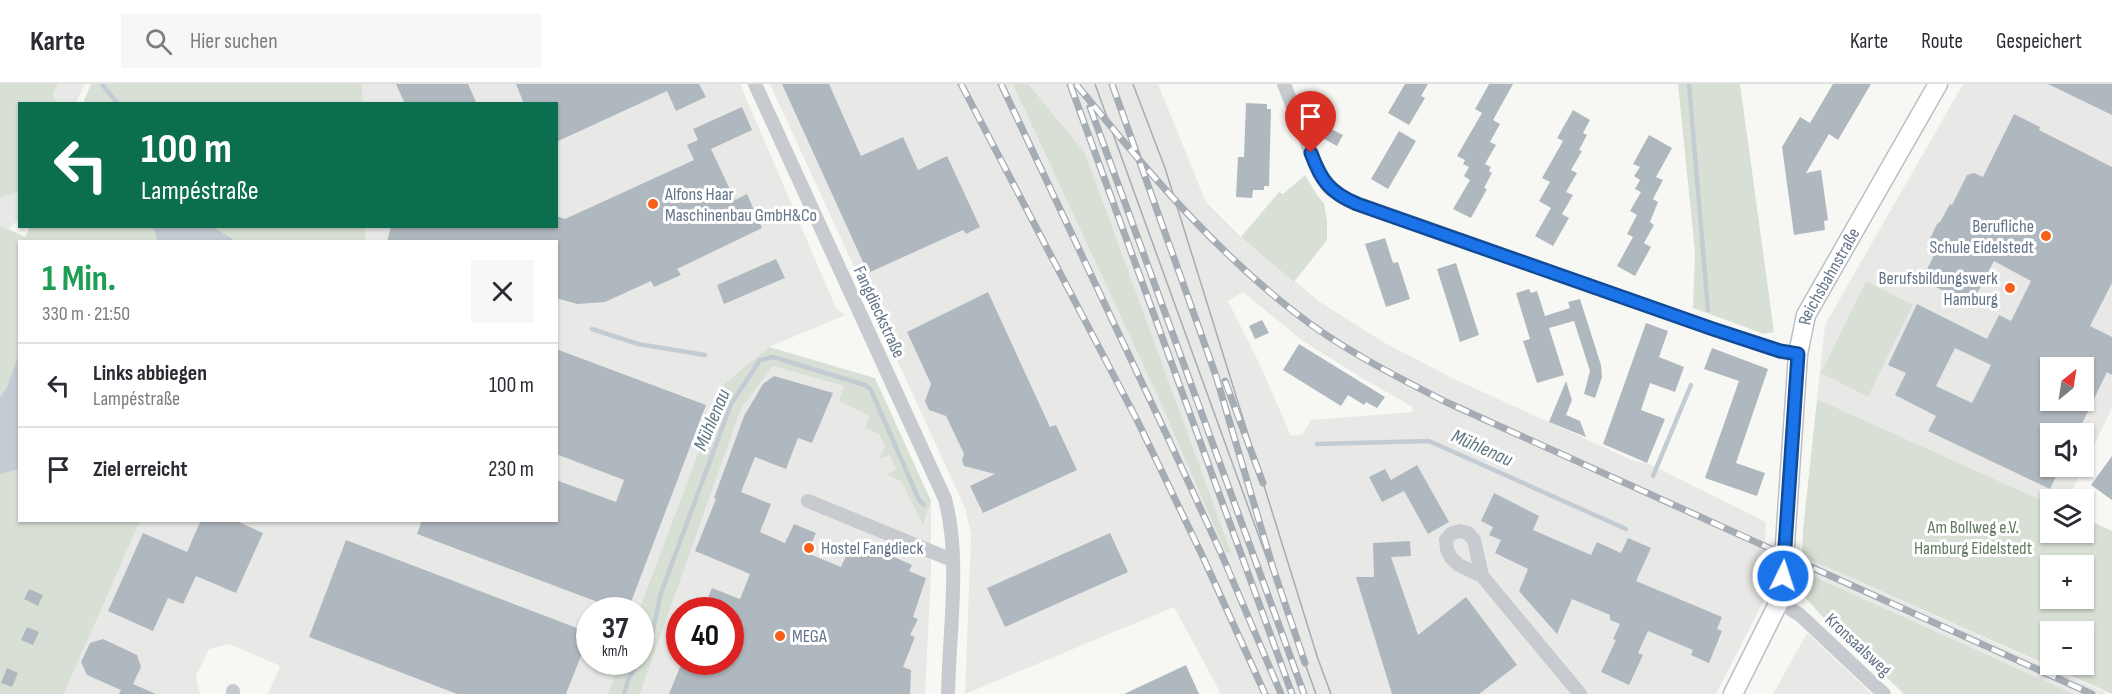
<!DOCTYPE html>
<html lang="de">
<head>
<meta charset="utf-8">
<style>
  :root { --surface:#fff; --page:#f7f7f7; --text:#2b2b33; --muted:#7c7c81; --line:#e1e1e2 }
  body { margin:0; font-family:"Sofia Sans Condensed",sans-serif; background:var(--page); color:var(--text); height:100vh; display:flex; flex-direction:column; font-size:22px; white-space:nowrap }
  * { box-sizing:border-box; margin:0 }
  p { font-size:20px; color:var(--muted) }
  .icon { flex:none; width:33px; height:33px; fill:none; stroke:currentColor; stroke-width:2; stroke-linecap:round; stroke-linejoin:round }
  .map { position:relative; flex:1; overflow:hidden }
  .sheet { position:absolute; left:18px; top:156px; width:540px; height:282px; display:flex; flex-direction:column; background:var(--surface); border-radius:0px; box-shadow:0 2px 4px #0004 }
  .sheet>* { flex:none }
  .hud { position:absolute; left:18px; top:18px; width:540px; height:126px; border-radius:0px; box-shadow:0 2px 4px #0004; background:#0b6e4f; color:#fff; overflow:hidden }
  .needle { width:39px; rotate:30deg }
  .controls { position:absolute; left:2040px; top:273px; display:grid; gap:12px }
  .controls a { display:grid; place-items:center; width:54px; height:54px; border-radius:0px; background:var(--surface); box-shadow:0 2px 4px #0004; font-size:30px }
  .speed { position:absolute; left:576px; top:513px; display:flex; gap:12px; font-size:30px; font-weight:700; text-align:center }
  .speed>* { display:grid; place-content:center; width:78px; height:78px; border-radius:50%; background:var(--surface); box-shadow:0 2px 4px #0004; line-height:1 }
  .speed small { font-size:15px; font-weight:400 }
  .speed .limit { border:9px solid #d22; background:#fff; color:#111 }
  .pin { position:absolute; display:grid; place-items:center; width:51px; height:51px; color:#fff; margin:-62px -26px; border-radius:50% 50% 50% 0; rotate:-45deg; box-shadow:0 0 6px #0007 }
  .pin .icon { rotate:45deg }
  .me { position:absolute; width:66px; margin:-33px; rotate:4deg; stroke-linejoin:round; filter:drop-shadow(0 0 4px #0008) }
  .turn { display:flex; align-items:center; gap:21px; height:126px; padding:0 24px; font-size:27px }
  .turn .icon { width:78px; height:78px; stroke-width:2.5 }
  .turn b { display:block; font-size:42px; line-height:51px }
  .round { display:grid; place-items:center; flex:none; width:63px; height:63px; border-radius:0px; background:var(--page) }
  .summary { display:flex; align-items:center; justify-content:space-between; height:102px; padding:0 24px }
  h1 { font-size:36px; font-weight:700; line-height:45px; color:#1e9e55 }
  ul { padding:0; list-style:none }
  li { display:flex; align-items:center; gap:18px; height:84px; padding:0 24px; border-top:2px solid var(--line) }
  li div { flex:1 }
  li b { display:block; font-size:22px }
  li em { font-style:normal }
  header { display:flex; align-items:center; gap:36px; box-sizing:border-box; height:84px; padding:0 30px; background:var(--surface); border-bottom:2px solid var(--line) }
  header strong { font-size:28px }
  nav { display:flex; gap:33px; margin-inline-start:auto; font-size:21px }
  .search { width:420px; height:54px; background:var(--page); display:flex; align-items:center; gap:15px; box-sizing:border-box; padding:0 21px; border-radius:0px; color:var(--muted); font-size:22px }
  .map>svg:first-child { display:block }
  .built { fill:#e8e9e7; fill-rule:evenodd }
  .green { fill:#d8e0d5; fill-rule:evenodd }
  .water { fill:#c3ccd2 }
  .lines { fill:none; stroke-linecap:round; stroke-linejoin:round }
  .stream { stroke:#c3ccd2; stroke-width:4.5 }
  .building { fill:#b0b8bf; fill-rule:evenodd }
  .secondary-casing { stroke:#bbbfc5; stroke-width:21 }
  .street { stroke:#c7cace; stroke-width:14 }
  .secondary { stroke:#fff; stroke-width:18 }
  .tram { stroke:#a6acb3; stroke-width:1.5 }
  .rail-casing { stroke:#a6acb3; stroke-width:7 }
  .rail { stroke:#fff; stroke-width:4.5; stroke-dasharray:14; stroke-linecap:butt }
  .route-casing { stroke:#114b97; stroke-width:15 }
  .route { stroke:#1a73e8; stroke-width:10 }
  .poi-dot { fill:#f55f17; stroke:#fff; stroke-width:2 }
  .labels { text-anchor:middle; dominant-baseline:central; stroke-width:6; stroke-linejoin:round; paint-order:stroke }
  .poi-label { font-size:18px; fill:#637488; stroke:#fff; text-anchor:start }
  .street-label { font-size:18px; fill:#637488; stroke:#fff }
  .park-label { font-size:18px; fill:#627a5f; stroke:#fff }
  .water-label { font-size:20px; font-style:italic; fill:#5f7784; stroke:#fff }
</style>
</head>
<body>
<header>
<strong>Karte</strong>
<div class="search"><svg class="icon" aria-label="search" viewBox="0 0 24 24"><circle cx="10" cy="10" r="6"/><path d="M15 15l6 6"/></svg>Hier suchen</div>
<nav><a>Karte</a><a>Route</a><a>Gespeichert</a></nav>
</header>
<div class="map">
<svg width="2112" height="610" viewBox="0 0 2112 610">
  <rect width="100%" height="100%" fill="#f7f8f4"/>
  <path class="built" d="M 0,0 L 85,0 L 76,19 L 20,20 L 19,135 L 9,145 L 0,141 Z
    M 362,0 L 740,0 L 836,224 L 845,231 L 769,263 L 724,300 L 639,526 L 590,526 L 590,578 L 620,578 L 608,610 L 268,610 L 280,582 L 230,560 L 209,565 L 196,592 L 200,610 L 64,610 L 140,437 L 556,436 L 556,158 L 365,157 L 365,143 L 556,142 L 556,20 L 363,19 Z
    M 770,0 L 1158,0 L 1206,118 L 1241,153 L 1320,218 L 1385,259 L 1450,293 L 1632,376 L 1649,380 L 1766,438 L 1763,518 L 1716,610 L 1221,610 L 1174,523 L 965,610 L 971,452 L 966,426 ZM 1243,208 L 1303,257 L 1362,294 L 1413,323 L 1412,328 L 1311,336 L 1303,350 L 1291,352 L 1261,283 L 1228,217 Z
    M 1963,0 L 2112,0 L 2112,324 L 2068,415 L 2050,416 L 2050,420 L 1817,315 L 1825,241 ZM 2050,284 L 2084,284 L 2084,316 L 2050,316 ZM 2050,350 L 2084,350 L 2084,382 L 2050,382 Z
    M 773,281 L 883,313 L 931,417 L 931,489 L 925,610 L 640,610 L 741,325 ZM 680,526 L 730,526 L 730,578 L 680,578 Z
    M 1802,472 L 2109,610 L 2074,610 L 1802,487 Z
    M 1807,549 L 1872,610 L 1773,610 Z"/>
  <path class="green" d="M 0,0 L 58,0 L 53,9 L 56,19 L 20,20 L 19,107 L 0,114 Z
    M 91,0 L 362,0 L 363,19 L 83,19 Z
    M 1013,0 L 1028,0 L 1085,69 L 1231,468 L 1226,469 L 1160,317 Z
    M 1678,0 L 1740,0 L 1774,248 L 1764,250 L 1693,224 L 1695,168 Z
    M 1305,91 L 1317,111 L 1324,119 L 1327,138 L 1327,156 L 1294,198 L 1241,153 L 1279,108 L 1283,110 Z
    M 0,141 L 25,153 L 30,143 L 151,143 L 155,148 L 157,157 L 20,158 L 19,270 L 6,305 L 0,313 Z
    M 213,143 L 365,143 L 365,157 L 236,157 Z
    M 1866,197 L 1913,221 L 1868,313 L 1821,289 Z
    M 769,263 L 875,294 L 931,417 L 923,441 L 902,398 L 886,390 L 896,386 L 890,371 L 879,375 L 885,362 L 879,350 L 865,344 L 870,332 L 839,317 L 844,302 L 773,282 L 741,325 L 640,610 L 608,610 L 620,578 L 640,578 L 639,526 L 724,300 Z
    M 1817,315 L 2050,420 L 2050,448 L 2084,448 L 2084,434 L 2112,447 L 2112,610 L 1802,472 L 1803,446 ZM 2050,482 L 2084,482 L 2084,514 L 2050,514 ZM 2050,548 L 2084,548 L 2084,580 L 2050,580 Z
    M 16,385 L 19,385 L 20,436 L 140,437 L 64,610 L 0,610 L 0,390 Z
    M 1802,487 L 2074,610 L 1904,610 L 1820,530 L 1804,512 Z"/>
  <path class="water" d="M 151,143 L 213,143 L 236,157 L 157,157 L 155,148 Z
    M 19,270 L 19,385 L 0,390 L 0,313 L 6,305 Z"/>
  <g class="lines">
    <path class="stream" d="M 102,0 L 118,20
      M 1689,0 L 1708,226
      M 592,245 L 638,260 L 705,271
      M 1317,360 L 1429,357 L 1626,445
      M 1653,392 L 1691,301
      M 640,572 L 652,550 L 661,509 L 731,320 L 760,276 L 773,273 L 865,301 L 871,306 L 919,416 L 924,421
      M 624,610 L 628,596 L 638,578"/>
  </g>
  <path class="building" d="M 396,0 L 468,0 L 477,20 L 405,20 Z
    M 516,0 L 699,0 L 706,13 L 676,27 L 667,7 L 556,58 L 556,20 L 524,20 Z
    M 782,0 L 829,0 L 861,72 L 903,53 L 918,86 L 947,72 L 980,143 L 966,150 L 963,146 L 868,189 Z
    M 1405,0 L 1428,0 L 1421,12 L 1425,14 L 1409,41 L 1388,29 Z
    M 1489,0 L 1513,0 L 1493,36 L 1500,40 L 1490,58 L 1496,61 L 1485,80 L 1491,83 L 1489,87 L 1492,89 L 1484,104 L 1487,105 L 1471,134 L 1453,125 L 1470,96 L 1464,92 L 1469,83 L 1463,80 L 1465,76 L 1457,72 L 1482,29 L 1475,25 Z
    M 1833,0 L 1871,0 L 1838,56 L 1829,50 L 1806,89 L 1821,86 L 1828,136 L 1824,137 L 1825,146 L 1794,151 L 1782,63 L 1800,33 L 1810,39 Z
    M 2048,0 L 2112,0 L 2112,31 Z
    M 1246,19 L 1267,20 L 1267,25 L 1271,25 L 1269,102 L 1264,102 L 1264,106 L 1253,106 L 1252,114 L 1236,113 L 1238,73 L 1244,73 Z
    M 742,23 L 752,46 L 711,65 L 735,116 L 747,110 L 762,144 L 677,185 L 681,191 L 654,203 L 651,197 L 605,218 L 577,220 L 556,214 L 556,158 L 387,158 L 391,142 L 556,142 L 556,132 L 565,135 L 694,76 L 687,61 L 698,56 L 693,45 Z
    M 1573,26 L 1590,36 L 1583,49 L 1587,51 L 1579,66 L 1582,67 L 1571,86 L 1577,89 L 1566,108 L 1573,111 L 1562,130 L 1569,134 L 1553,162 L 1535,152 L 1551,124 L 1539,117 L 1550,98 L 1542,94 L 1563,57 L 1557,54 Z
    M 2014,30 L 2040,43 L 2039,46 L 2112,83 L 2112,199 L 2090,242 L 2112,253 L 2112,291 L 2107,288 L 2077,350 L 2050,350 L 2050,382 L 2061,382 L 2050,405 L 1928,347 L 1936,332 L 1895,311 L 1906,289 L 1888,281 L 1917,220 L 1987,255 L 1999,231 L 2011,237 L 2031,197 L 1994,177 L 1971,221 L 1922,196 L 1933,173 L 1928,159 L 1937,140 L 1940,138 L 1950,120 L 1952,121 L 1967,91 L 1974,89 L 1983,93 ZM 1955,264 L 1991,281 L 1972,319 L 1936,302 ZM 2050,284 L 2084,284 L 2084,316 L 2050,316 Z
    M 1327,43 L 1343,51 L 1337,62 L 1321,53 Z
    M 1399,47 L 1416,57 L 1388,105 L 1371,95 Z
    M 1649,51 L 1672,64 L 1656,93 L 1663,96 L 1653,115 L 1658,118 L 1650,138 L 1654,141 L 1644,159 L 1651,163 L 1635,192 L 1617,182 L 1633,153 L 1627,150 L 1637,131 L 1630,127 L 1641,108 L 1635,105 L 1640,96 L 1634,92 L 1640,83 L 1633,80 Z
    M 1385,154 L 1393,179 L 1398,178 L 1410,215 L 1386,223 L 1365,160 Z
    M 776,175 L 785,194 L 724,220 L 717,201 Z
    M 1456,179 L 1479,251 L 1460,258 L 1437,185 Z
    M 1529,205 L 1531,209 L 1537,207 L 1545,232 L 1570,224 L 1568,218 L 1580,215 L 1601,281 L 1602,293 L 1595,314 L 1584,310 L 1590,287 L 1574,237 L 1549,244 L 1564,291 L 1537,299 L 1523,257 L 1530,255 L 1516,209 Z
    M 988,208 L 1050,343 L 1056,341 L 1077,386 L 983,429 L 970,402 L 995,390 L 964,382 L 962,376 L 964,370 L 946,332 L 929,326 L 925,317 L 931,300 L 907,248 Z
    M 1262,236 L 1269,249 L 1255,255 L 1249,242 Z
    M 1646,239 L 1668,247 L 1659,273 L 1684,283 L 1675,308 L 1650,299 L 1641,326 L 1665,335 L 1647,379 L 1603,360 Z
    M 1299,260 L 1385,313 L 1377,324 L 1366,318 L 1364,321 L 1348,311 L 1341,322 L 1283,286 Z
    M 1712,264 L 1768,285 L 1736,379 L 1765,389 L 1757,412 L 1705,394 L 1739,297 L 1704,285 Z
    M 556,265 L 706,321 L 628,526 L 619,526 L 417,450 L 422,436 L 556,436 L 556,396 L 616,418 L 624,396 L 556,370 Z
    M 774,292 L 833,309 L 812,359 L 798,354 L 786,385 L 755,373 L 741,408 L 771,420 L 760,448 L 785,459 L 794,440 L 816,449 L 807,469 L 841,483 L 850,463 L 860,467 L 863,459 L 912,481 L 909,487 L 926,494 L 913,533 L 918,535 L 910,551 L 915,553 L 903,583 L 911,586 L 910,610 L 669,610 L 682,578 L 730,578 L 730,526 L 703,526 L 712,504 L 740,515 L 750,490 L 695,467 L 716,415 L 714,414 L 744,332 L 763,300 Z
    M 1566,297 L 1572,316 L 1566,331 L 1580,337 L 1586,353 L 1549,338 Z
    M 2112,372 L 2112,416 L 2091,401 Z
    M 1417,381 L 1449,438 L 1428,450 L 1404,407 L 1382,418 L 1369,393 L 1385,385 L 1391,396 Z
    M 1494,409 L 1539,432 L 1533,446 L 1591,471 L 1597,458 L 1621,469 L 1628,454 L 1651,464 L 1636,497 L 1722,533 L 1717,545 L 1722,547 L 1709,579 L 1691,571 L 1693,566 L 1648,547 L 1638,569 L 1643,571 L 1629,601 L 1601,588 L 1616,556 L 1613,555 L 1620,540 L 1610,536 L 1610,531 L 1572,515 L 1557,550 L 1519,507 L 1528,485 L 1495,469 L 1501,456 L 1489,451 L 1493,443 L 1481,437 Z
    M 201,436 L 234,436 L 263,449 L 236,509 L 196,492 L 183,520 L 168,514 L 153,547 L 108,527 L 143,449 L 187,468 Z
    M 1110,449 L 1128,488 L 1005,543 L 987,504 Z
    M 346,456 L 590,549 L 566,610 L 457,610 L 309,553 Z
    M 1410,457 L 1411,472 L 1391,473 L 1418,551 L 1466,513 L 1517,581 L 1479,610 L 1392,610 L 1356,493 L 1374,493 L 1373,459 Z
    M 29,505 L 43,511 L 38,522 L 24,515 Z
    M 27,543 L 39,548 L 33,561 L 21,556 Z
    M 103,555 L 137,571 L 141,583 L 133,600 L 156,610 L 119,610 L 121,606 L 87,591 L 81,578 L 90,559 Z
    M 1186,581 L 1199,610 L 1124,610 Z
    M 7,584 L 18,589 L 12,603 L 1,599 Z"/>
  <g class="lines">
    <defs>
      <g id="secondary">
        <path id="s1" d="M 1733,610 L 1779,518 L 1782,504 L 1798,270 L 1806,231 L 1938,0"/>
      </g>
    </defs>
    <use href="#secondary" class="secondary-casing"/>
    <path class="street" d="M 755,0 L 945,415 C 961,473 949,549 948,610
      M 1284,0 L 1319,90 L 1330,105 L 1343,114 L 1713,245 L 1781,267 L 1798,270
      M 808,417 L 952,476
      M 1482,492 L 1474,456 L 1468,449 L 1459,447 L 1451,450 L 1446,456 L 1447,465 L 1451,474 L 1459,481 L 1482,492 L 1580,610
      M 1779,518 L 1800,531 L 1884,610
      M 233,610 L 233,607"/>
    <use href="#secondary" class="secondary"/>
    <path class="tram" d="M 1095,0 L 1316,610
      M 1133,0 L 1165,84 L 1318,575 L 1331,610"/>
    <defs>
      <path id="rail" d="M 961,0 L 1137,336 L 1202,471 L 1265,610
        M 1001,0 L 1168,354 L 1221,469 L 1281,610
        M 1070,0 L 1292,610
        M 1076,0 C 1142,81 1210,162 1293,227 C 1340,264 1393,291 1446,318 L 2092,610
        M 1112,0 L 1216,292 L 1273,484 L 1305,579
        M 1090,23 L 1304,610
        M 1225,297 L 1263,399"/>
    </defs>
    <use href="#rail" class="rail-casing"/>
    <use href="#rail" class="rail"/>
  </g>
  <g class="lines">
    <defs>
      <path id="route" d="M 1311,69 C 1321,96 1329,108 1357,120 L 1713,245 L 1780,267 L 1798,270 L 1783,492"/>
    </defs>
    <use href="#route" class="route-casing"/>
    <use href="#route" class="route"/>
  </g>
  <g class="poi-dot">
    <circle cx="653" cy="120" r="6"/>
    <circle cx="2046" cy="152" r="6"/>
    <circle cx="2010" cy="204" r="6"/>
    <circle cx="809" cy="464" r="6"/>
    <circle cx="780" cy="552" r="6"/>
  </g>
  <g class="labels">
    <g class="poi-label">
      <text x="665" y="110">Alfons Haar<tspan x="665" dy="21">Maschinenbau GmbH&amp;Co</tspan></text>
      <text x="2034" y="142" text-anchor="end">Berufliche<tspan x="2034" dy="21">Schule Eidelstedt</tspan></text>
      <text x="1998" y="194" text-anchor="end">Berufsbildungswerk<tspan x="1998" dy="21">Hamburg</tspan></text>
      <text x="821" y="464">Hostel Fangdieck</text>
      <text x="792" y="552">MEGA</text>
    </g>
    <g class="street-label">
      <text stroke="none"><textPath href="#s1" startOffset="436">Reichsbahnstraße</textPath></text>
      <text transform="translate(879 228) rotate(65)">Fangdieckstraße</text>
      <text transform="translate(1858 561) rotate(43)">Kronsaalsweg</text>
    </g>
    <g class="park-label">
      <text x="1973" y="443">Am Bollweg e.V.<tspan x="1973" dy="21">Hamburg Eidelstedt</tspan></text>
    </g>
    <g class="water-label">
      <text transform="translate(712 336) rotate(-67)">Mühlenau</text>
      <text transform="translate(1482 364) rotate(24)">Mühlenau</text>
    </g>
  </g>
</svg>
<div class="controls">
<a><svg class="needle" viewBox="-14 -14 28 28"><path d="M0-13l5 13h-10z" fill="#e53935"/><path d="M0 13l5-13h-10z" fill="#7c7c81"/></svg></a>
<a><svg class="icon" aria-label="sound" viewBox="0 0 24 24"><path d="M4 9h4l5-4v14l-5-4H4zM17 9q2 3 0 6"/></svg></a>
<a><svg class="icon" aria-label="layers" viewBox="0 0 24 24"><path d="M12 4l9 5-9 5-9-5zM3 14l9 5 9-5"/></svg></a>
<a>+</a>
<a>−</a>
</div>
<div class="speed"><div>37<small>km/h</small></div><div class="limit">40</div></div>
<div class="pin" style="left:1311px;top:69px;background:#d93025"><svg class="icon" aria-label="arrive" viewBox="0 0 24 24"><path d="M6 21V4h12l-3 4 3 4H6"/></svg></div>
<svg class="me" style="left:1783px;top:492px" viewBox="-20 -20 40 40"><circle r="17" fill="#1a73e8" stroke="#fff" stroke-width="3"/><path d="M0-11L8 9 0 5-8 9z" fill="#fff"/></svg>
<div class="hud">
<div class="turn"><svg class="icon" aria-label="left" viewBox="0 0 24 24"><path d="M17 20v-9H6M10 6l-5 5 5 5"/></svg><div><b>100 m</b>Lampéstraße</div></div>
</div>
<section class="sheet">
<div class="summary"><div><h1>1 Min.</h1><p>330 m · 21:50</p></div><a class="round"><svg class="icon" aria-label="close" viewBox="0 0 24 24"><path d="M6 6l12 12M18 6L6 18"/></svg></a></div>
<ul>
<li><svg class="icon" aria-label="left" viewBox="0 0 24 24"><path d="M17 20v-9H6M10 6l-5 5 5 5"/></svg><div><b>Links abbiegen</b><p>Lampéstraße</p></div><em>100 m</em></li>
<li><svg class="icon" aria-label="arrive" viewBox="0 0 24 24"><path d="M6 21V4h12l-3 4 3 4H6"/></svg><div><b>Ziel erreicht</b></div><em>230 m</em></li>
</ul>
</section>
</div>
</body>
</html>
